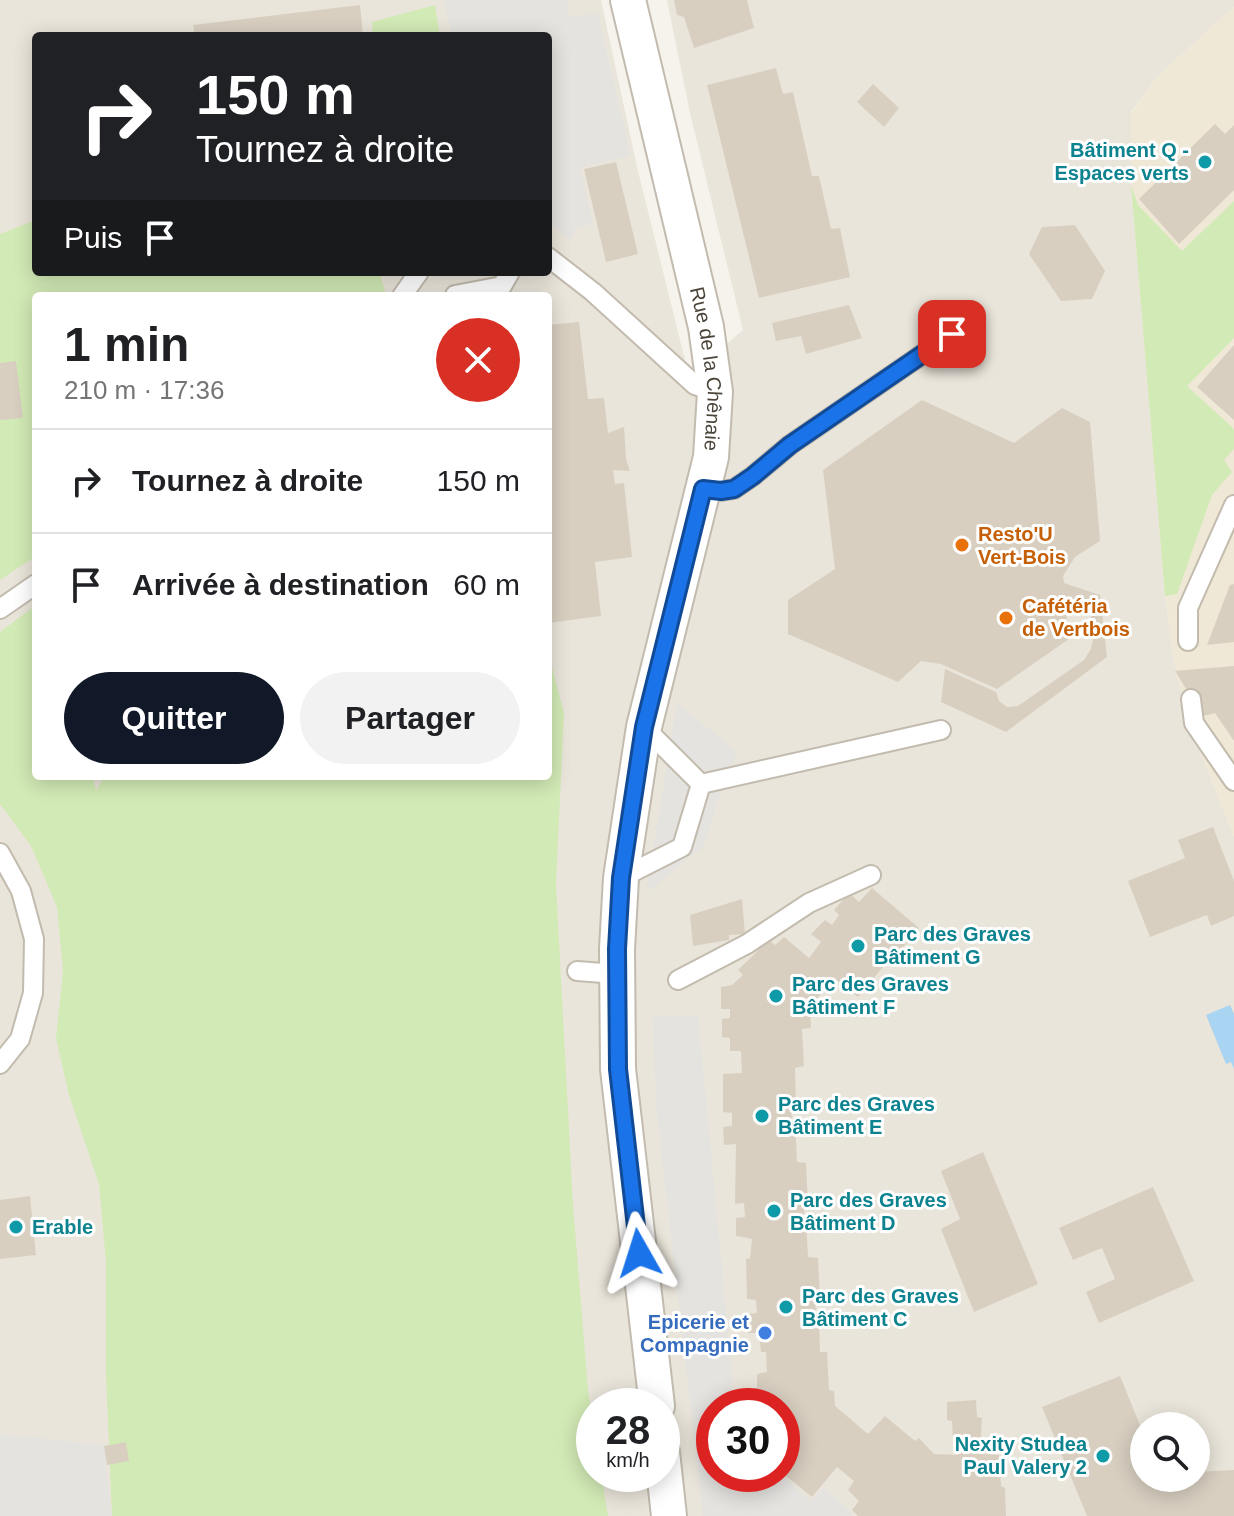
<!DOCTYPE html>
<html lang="fr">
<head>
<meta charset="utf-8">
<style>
  :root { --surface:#fff; --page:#f2f2f2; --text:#202124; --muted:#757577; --line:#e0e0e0; --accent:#111827 }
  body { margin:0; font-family:Arial,sans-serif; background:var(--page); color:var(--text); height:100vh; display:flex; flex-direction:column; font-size:30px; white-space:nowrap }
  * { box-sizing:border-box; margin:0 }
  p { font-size:26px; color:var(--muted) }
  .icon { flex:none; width:44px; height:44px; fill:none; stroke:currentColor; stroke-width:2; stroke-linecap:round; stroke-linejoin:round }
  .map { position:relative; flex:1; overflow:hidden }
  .panel { position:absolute; left:32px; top:292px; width:520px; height:488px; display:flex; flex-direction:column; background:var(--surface); border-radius:8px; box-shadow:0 4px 20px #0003 }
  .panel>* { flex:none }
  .hud { position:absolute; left:32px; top:32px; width:520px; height:244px; border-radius:8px; box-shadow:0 4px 20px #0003; background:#202124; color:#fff; overflow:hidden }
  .buttons { position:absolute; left:1130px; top:1412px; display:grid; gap:16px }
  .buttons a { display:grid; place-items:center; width:80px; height:80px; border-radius:50%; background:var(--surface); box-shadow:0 4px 20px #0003; font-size:40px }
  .speed { position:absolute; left:576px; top:1388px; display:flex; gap:16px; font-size:40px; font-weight:700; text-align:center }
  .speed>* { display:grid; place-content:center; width:104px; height:104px; border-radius:50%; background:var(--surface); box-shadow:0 4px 20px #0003; line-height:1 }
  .speed small { font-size:20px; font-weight:400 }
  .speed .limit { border:12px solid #d22; background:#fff; color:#111 }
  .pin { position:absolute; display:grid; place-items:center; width:68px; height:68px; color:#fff; margin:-34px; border-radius:16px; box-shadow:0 4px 12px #0006 }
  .me { position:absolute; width:88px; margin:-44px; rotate:354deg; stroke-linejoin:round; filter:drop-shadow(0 0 6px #0008) }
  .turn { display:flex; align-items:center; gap:28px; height:168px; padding:0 32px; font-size:36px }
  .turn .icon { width:104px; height:104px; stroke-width:2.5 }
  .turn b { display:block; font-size:56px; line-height:68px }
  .then { display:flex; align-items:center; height:76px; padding:0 32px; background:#0003; gap:16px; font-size:30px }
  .round { display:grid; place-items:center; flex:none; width:84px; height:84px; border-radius:42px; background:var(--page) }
  .overview { display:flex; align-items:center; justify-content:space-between; height:136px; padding:0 32px }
  h1 { font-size:48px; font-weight:700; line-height:60px }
  .button { display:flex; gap:16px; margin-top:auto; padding:16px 32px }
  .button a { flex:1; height:92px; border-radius:48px; background:var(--accent); color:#fff; font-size:32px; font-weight:700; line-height:92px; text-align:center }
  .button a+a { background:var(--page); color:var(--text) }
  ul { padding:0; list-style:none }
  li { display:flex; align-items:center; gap:24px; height:104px; padding:0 32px; border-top:2px solid var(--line) }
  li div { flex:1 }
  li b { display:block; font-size:30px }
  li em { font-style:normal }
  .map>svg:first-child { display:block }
  .residential { fill:#eae5da; fill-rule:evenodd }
  .education { fill:#efe8d6 }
  .green { fill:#d2eab5 }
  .parking { fill:#e5e3e0 }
  .water { fill:#a9d4f2 }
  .building { fill:#d8cfc1 }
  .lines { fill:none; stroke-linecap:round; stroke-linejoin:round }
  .lane-casing { stroke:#c2bbae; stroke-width:22 }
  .street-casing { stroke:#c2bbae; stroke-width:38 }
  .lane { stroke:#fff; stroke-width:18 }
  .street { stroke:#fff; stroke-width:34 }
  .route-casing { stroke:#114b97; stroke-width:20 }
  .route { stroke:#1a73e8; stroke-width:14 }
  .culture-dot { fill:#0f9aa8; stroke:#fff; stroke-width:3 }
  .food-dot { fill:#e8710a; stroke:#fff; stroke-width:3 }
  .shop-dot { fill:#3f7fe0; stroke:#fff; stroke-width:3 }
  .labels { text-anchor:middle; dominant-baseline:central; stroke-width:6; stroke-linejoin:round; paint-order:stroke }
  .culture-label { font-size:20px; font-weight:bold; fill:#0d838f; stroke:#fff; text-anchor:start }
  .street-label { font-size:20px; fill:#4b4439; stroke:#fff }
  .food-label { font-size:20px; font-weight:bold; fill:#c56008; stroke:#fff; text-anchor:start }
  .shop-label { font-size:20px; font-weight:bold; fill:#366cbe; stroke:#fff; text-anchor:end }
</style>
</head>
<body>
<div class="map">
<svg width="1234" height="1516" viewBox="0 0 1234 1516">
  <rect width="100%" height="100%" fill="#f6f3ec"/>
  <path class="residential" d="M 0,0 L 601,0 L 637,167 L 689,376 L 743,330 L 690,113 L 667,0 L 1234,0 L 1234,7 L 1159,75 L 1131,112 L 1131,185 L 1165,596 L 1176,673 L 1200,751 L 1234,836 L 1234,1516 L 0,1516 ZM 36,36 L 548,36 L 548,272 L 36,272 ZM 36,296 L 548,296 L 548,776 L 36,776 ZM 594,1406 L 662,1406 L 662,1474 L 594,1474 ZM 714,1406 L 782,1406 L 782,1474 L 714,1474 ZM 1144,1426 L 1196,1426 L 1196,1478 L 1144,1478 Z"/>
  <path class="education" d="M 1234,7 L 1234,836 L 1200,751 L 1176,674 L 1165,596 L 1131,185 L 1131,113 L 1159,75 Z"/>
  <path class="green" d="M 435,5 L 440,36 L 373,36 L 372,22 Z
    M 1131,185 L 1138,205 L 1182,251 L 1234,201 L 1234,338 L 1187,386 L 1234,429 L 1234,449 L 1224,460 L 1232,472 L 1212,495 L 1177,594 L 1165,596 Z
    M 36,220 L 36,272 L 379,272 L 386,294 L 36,296 L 36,556 L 0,580 L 0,234 Z
    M 36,605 L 36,776 L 93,776 L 96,791 L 104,776 L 548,776 L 549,656 L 564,713 L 556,884 L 573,1205 L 588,1390 L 594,1426 L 594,1474 L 601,1474 L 608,1516 L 112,1516 L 106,1375 L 106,1262 L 99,1184 L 69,1095 L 56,1038 L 63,971 L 57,907 L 31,846 L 0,804 L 0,632 Z"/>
  <path class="parking" d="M 444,0 L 567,0 L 569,16 L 598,14 L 631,156 L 580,167 L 593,224 L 578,227 L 570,240 L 548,223 L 548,36 L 452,36 Z
    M 677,703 L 737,752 L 725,779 L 704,846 L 646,893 Z
    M 698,1015 L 735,1406 L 714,1406 L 714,1474 L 780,1474 L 810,1501 L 824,1487 L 855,1516 L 703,1516 L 656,1105 L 653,1017 Z
    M 0,1434 L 104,1445 L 112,1516 L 0,1516 Z"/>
  <path class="water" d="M 1230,1005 L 1234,1014 L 1234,1069 L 1231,1062 L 1226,1064 L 1206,1015 Z"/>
  <path class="building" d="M 674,0 L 747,0 L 754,28 L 694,48 L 684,17 L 677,15 Z
    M 360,5 L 363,36 L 195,36 L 193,25 Z
    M 776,68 L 783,94 L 793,92 L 812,176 L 819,176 L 831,229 L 840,228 L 850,277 L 759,298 L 707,85 Z
    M 873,84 L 899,108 L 884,127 L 857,102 Z
    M 1215,124 L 1225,134 L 1234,125 L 1234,190 L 1179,244 L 1139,199 Z
    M 616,162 L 638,254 L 606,262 L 584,169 Z
    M 1075,225 L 1105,271 L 1092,299 L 1061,301 L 1029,254 L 1042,227 Z
    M 849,305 L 862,338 L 806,354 L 801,336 L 776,341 L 772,323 Z
    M 579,322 L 588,399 L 604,398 L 608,433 L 624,427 L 626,459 L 630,471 L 613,470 L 615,484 L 624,483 L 632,557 L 595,562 L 601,616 L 548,623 L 548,325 Z
    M 1234,345 L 1234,420 L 1197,387 Z
    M 16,361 L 23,418 L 0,420 L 0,363 Z
    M 922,400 L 1014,443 L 1062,408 L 1090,422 L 1100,541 L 1075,557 L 1063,576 L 1064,583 L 1100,595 L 1107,657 L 1006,732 L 941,702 L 945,669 L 996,692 L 999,701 L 1007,707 L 1018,706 L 1084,660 L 1091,649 L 1093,639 L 1091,616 L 1083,609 L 1066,609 L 1069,639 L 997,689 L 941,664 L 921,661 L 898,682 L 788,634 L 788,600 L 835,569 L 823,470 Z
    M 1234,584 L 1234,642 L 1207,645 L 1230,585 Z
    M 1234,666 L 1234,741 L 1215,713 L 1203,716 L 1175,671 Z
    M 1213,827 L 1234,881 L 1234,916 L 1211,926 L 1207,915 L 1150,937 L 1128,881 L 1185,858 L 1178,840 Z
    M 872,888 L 919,928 L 894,958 L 890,956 L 883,964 L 883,967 L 858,997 L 834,978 L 810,1007 L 811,1028 L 802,1029 L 804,1066 L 795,1068 L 796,1107 L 791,1109 L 792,1120 L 795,1121 L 797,1162 L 806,1163 L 808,1204 L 804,1204 L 804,1217 L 806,1219 L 808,1257 L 818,1258 L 820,1298 L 815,1299 L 816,1314 L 819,1314 L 820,1352 L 827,1352 L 829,1390 L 834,1391 L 835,1406 L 868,1434 L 885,1416 L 915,1441 L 919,1438 L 934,1454 L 958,1455 L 958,1440 L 953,1439 L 952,1421 L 947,1420 L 947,1402 L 976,1400 L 977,1417 L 982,1418 L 981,1436 L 985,1438 L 985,1454 L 999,1455 L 1001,1486 L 1005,1488 L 1006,1516 L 858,1516 L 852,1510 L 859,1501 L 848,1490 L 854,1481 L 837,1467 L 812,1497 L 782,1473 L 782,1406 L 739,1406 L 738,1393 L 757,1391 L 757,1374 L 767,1372 L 766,1352 L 761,1352 L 759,1333 L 748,1333 L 748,1314 L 757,1313 L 756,1300 L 747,1299 L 746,1259 L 750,1258 L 752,1239 L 736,1236 L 736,1218 L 745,1217 L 744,1203 L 735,1204 L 736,1144 L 724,1145 L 723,1127 L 732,1126 L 732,1113 L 723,1112 L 723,1074 L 742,1073 L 741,1051 L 730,1051 L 730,1038 L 722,1037 L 722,1019 L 730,1018 L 730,1009 L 721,1009 L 721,987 L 732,985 L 743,975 L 738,970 L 769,940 L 775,945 L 784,937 L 809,958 L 821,942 L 811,934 L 825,920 L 832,925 L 839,915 L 834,910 L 849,893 L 859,902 Z
    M 742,899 L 745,934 L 729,935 L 729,940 L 693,946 L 690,915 Z
    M 983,1152 L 1038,1284 L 974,1312 L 941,1229 L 960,1219 L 941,1171 Z
    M 1153,1187 L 1194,1281 L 1099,1323 L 1086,1292 L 1115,1279 L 1102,1248 L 1073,1260 L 1059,1228 Z
    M 30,1196 L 36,1255 L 0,1259 L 0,1200 Z
    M 1120,1376 L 1144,1435 L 1144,1478 L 1196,1478 L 1196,1472 L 1234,1470 L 1234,1516 L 1087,1516 L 1042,1407 Z
    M 126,1442 L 129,1461 L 107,1465 L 104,1446 Z"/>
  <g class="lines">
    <defs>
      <path id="lane" d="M 548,257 L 593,292 L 695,385 L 715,392
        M 455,295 L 502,286 L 510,272
        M 402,296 L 419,272
        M 703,489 L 721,491 L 734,489 L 753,476 L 790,445 L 952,334
        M 0,609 L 36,584
        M 1188,641 L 1188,608 L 1234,505
        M 1191,699 L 1194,723 L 1234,781
        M 701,784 L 941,730
        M 0,853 L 21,891 L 34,939 L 33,993 L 20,1039 L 0,1064
        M 621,878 L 682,847 L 701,784 L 644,727
        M 577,971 L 617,974
        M 678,980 L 747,944 L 809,903 L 871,875"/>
      <g id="street">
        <path id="s1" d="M 628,0 L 706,327 L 715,392 L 711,457 L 644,727 L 621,878 L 617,949 L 618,1069 L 657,1406"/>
        <path d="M 662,1452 L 669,1516"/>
      </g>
    </defs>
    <use href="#lane" class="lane-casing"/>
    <use href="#street" class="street-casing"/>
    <use href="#lane" class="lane"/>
    <use href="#street" class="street"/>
  </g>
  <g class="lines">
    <defs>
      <path id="route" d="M 639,1253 L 618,1069 L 617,949 L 621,878 L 644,727 L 703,489 L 721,491 L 734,489 L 753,476 L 790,445 L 952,334"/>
    </defs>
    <use href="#route" class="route-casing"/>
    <use href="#route" class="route"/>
  </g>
  <g class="culture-dot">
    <circle cx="1205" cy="162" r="8"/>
    <circle cx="858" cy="946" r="8"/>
    <circle cx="776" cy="996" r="8"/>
    <circle cx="762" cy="1116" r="8"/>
    <circle cx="774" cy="1211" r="8"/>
    <circle cx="16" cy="1227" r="8"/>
    <circle cx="786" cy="1307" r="8"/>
    <circle cx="1103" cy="1456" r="8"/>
  </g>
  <g class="food-dot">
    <circle cx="962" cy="545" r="8"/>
    <circle cx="1006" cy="618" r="8"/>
  </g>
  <circle class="shop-dot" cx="765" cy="1333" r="8"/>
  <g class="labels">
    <g class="culture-label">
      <text x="1189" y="150" text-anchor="end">Bâtiment Q -<tspan x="1189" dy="23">Espaces verts</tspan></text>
      <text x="874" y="934">Parc des Graves<tspan x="874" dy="23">Bâtiment G</tspan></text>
      <text x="792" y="984">Parc des Graves<tspan x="792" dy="23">Bâtiment F</tspan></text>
      <text x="778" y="1104">Parc des Graves<tspan x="778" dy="23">Bâtiment E</tspan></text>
      <text x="790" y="1200">Parc des Graves<tspan x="790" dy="23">Bâtiment D</tspan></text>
      <text x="32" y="1227">Erable</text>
      <text x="802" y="1296">Parc des Graves<tspan x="802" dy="23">Bâtiment C</tspan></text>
      <text x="1087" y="1444" text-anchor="end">Nexity Studea<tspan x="1087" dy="23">Paul Valery 2</tspan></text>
    </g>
    <g class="street-label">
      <text stroke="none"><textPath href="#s1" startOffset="378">Rue de la Chênaie</textPath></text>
    </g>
    <g class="food-label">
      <text x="978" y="534">Resto'U<tspan x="978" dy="23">Vert-Bois</tspan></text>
      <text x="1022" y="606">Cafétéria<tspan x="1022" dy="23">de Vertbois</tspan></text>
    </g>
    <g class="shop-label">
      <text x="749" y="1322">Epicerie et<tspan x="749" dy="23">Compagnie</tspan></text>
    </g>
  </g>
</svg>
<div class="buttons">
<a><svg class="icon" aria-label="search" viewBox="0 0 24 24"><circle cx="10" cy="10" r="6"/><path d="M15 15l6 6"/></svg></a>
</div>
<div class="speed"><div>28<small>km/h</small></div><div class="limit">30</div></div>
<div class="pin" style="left:952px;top:334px;background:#d93025"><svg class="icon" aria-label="arrive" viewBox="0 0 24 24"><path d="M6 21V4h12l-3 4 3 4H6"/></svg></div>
<svg class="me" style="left:639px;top:1253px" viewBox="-20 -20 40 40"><path d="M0-17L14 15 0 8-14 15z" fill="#1a73e8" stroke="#fff" stroke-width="4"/></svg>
<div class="hud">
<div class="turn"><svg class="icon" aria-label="right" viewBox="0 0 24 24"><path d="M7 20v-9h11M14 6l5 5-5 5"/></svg><div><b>150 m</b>Tournez à droite</div></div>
<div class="then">Puis<svg class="icon" aria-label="arrive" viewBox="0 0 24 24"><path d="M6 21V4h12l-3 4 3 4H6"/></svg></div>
</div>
<section class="panel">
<div class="overview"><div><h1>1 min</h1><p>210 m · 17:36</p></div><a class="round" style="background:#d93025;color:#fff"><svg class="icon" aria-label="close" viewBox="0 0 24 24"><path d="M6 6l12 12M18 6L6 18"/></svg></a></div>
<ul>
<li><svg class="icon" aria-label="right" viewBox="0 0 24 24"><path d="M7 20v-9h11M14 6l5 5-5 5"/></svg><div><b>Tournez à droite</b></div><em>150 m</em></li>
<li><svg class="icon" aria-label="arrive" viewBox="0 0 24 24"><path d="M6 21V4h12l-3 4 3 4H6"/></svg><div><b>Arrivée à destination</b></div><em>60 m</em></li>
</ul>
<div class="button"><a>Quitter</a><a>Partager</a></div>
</section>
</div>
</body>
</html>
